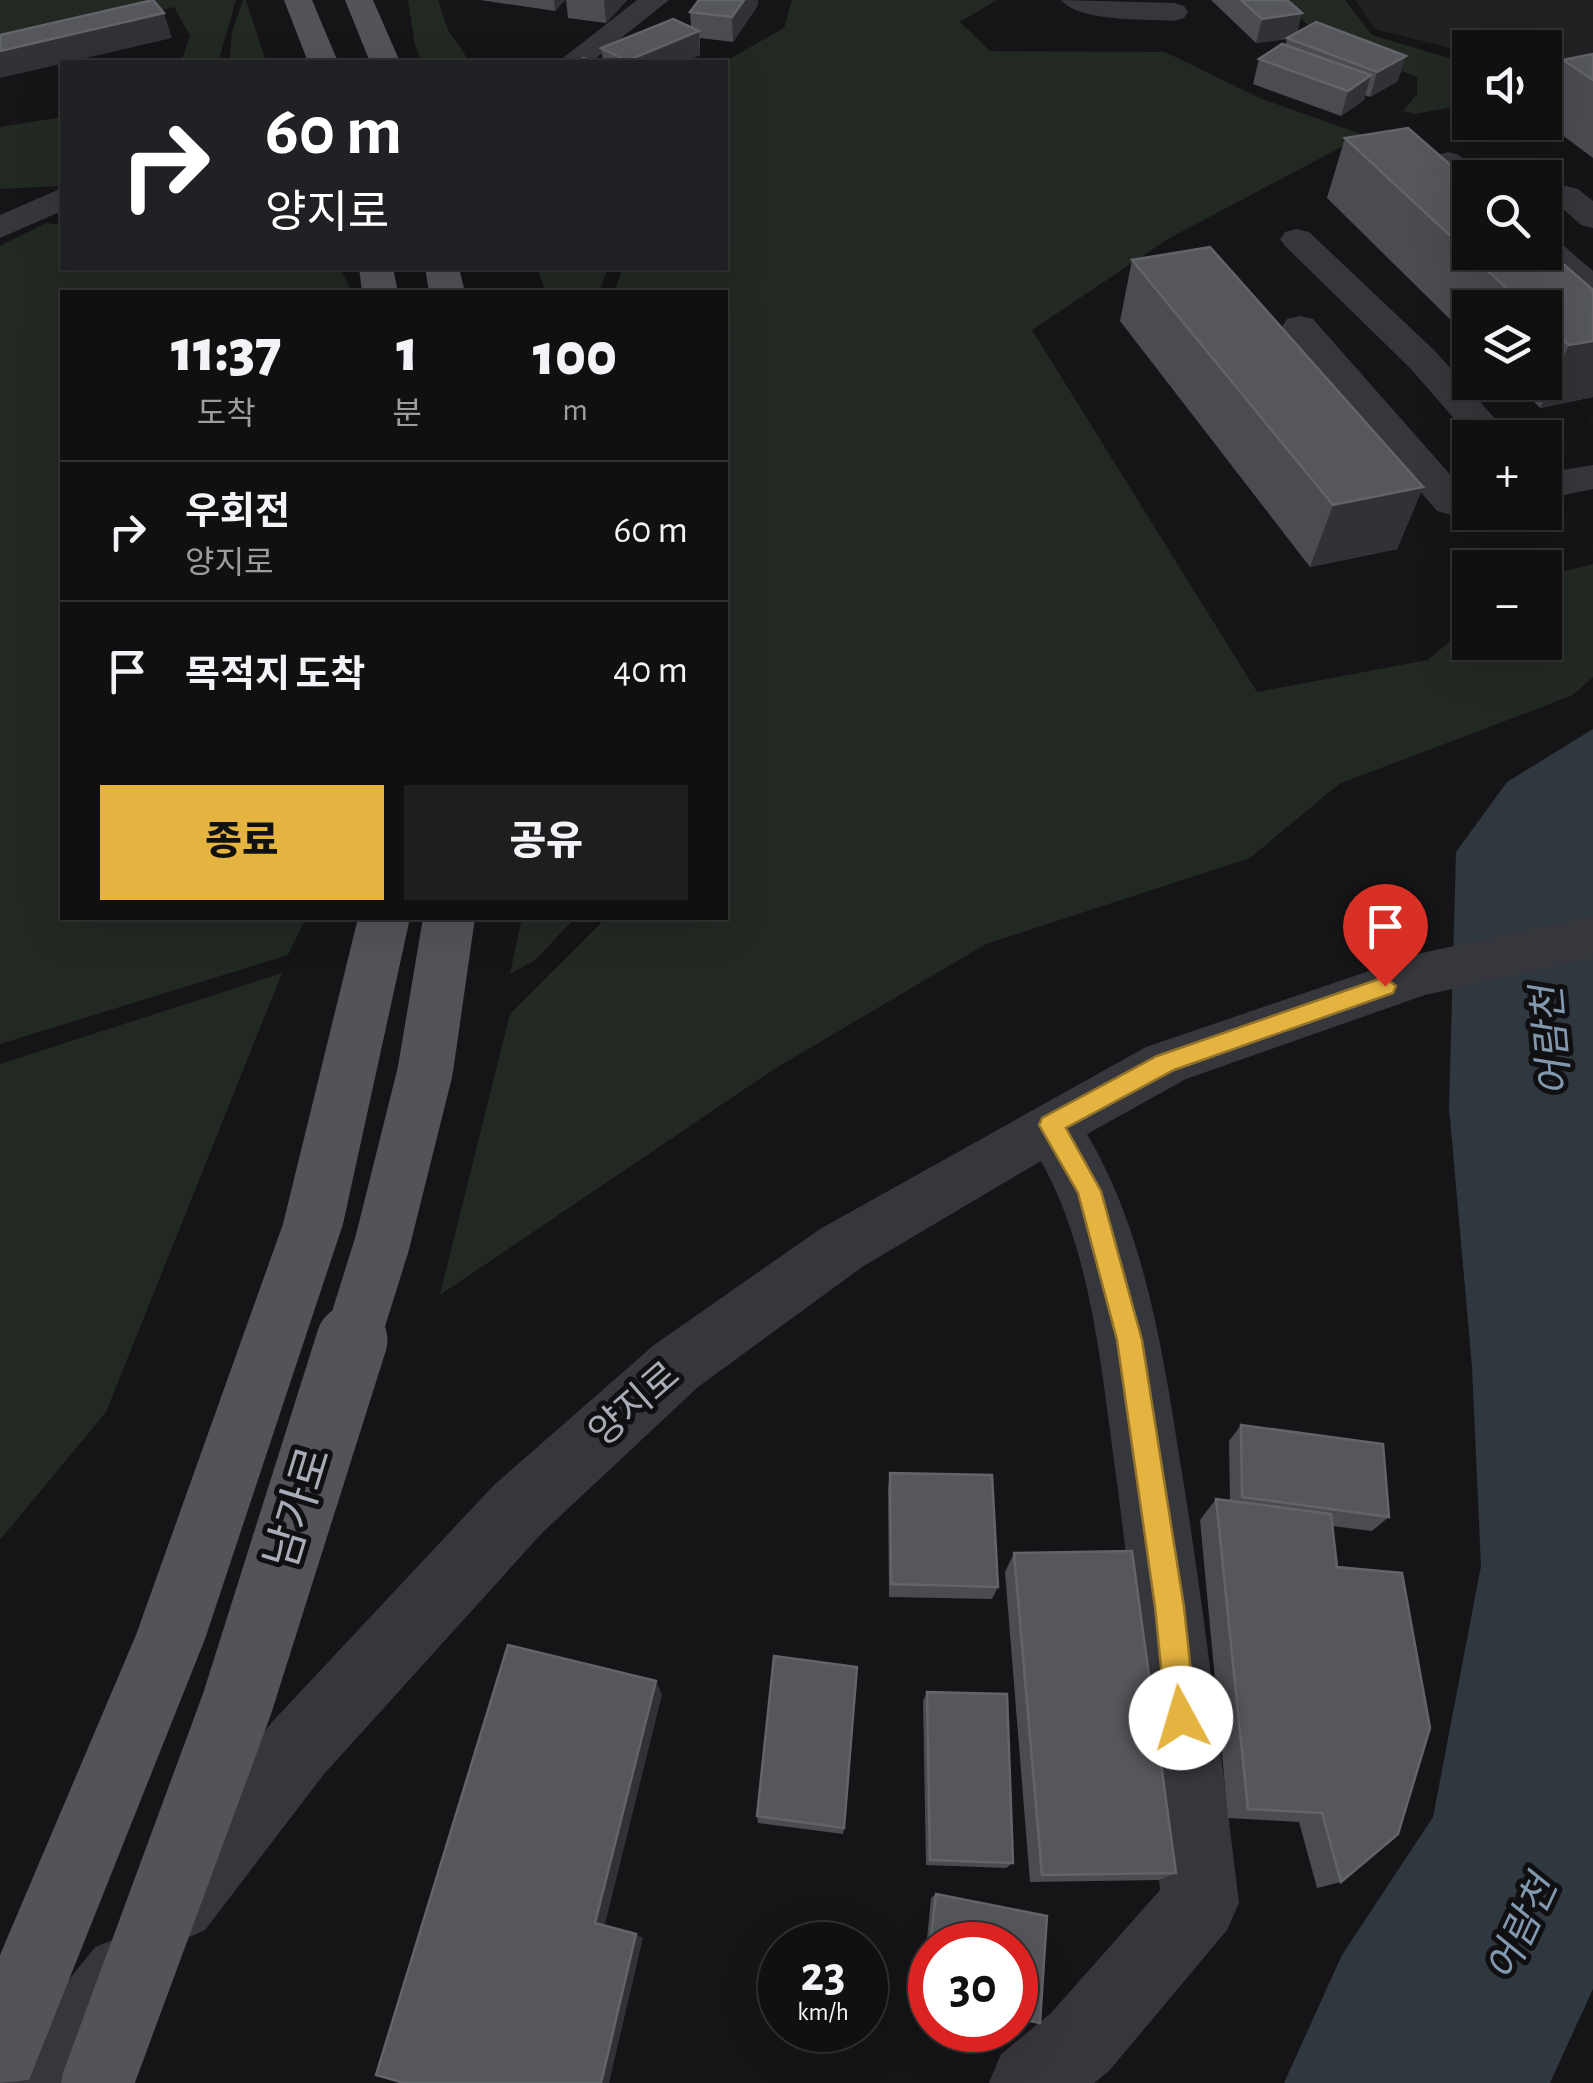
<!DOCTYPE html>
<html lang="ko">
<head>
<meta charset="utf-8">
<style>
  :root { --surface:#101011; --page:#1e1e1f; --text:#f1f3f6; --muted:#9c9d9f; --line:#303031; --accent:#e4b340 }
  body { margin:0; font-family:"Alegreya Sans","Noto Sans KR",sans-serif; background:var(--page); color:var(--text); height:100vh; display:flex; flex-direction:column; font-size:38px; white-space:nowrap }
  * { box-sizing:border-box; margin:0 }
  p { font-size:32px; color:var(--muted) }
  .icon { flex:none; width:55px; height:55px; fill:none; stroke:currentColor; stroke-width:2; stroke-linecap:round; stroke-linejoin:round }
  .map { position:relative; flex:1; overflow:hidden }
  .details { position:absolute; left:60px; top:290px; width:668px; height:630px; display:flex; flex-direction:column; background:var(--surface); border-radius:0px; box-shadow:0 10px 40px #0002,0 0 0 2px var(--line) }
  .details>* { flex:none }
  .banner { position:absolute; left:60px; top:60px; width:668px; height:210px; border-radius:0px; box-shadow:0 10px 40px #0002,0 0 0 2px var(--line); background:#202124; color:#fff; overflow:hidden }
  .buttons { position:absolute; left:1452px; top:30px; display:grid; gap:20px }
  .buttons a { display:grid; place-items:center; width:110px; height:110px; border-radius:0px; background:var(--surface); box-shadow:0 10px 40px #0002,0 0 0 2px var(--line); font-size:50px }
  .speed { position:absolute; left:758px; top:1922px; display:flex; gap:20px; font-size:50px; font-weight:700; text-align:center }
  .speed>* { display:grid; place-content:center; width:130px; height:130px; border-radius:50%; background:var(--surface); box-shadow:0 10px 40px #0002,0 0 0 2px var(--line); line-height:1 }
  .speed small { font-size:25px; font-weight:400 }
  .speed .limit { border:15px solid #d22; background:#fff; color:#111 }
  .pin { position:absolute; display:grid; place-items:center; width:85px; height:85px; color:#fff; margin:-102px -42px; border-radius:50% 50% 50% 0; rotate:-45deg; box-shadow:0 0 10px #0007 }
  .pin .icon { rotate:45deg }
  .me { position:absolute; width:110px; margin:-55px; rotate:354deg; stroke-linejoin:round; filter:drop-shadow(0 0 8px #0008) }
  .turn { display:flex; align-items:center; gap:35px; height:210px; padding:0 40px; font-size:45px }
  .turn .icon { width:130px; height:130px; stroke-width:2.5 }
  .turn b { display:block; font-size:70px; line-height:85px }
  .eta { display:flex; justify-content:space-evenly; align-items:center; height:170px; text-align:center }
  .eta b { font-size:60px; font-weight:800; line-height:70px }
  .button { display:flex; gap:20px; margin-top:auto; padding:20px 40px }
  .button a { flex:1; height:115px; border-radius:0px; background:var(--accent); color:#111; font-size:40px; font-weight:800; line-height:115px; text-align:center }
  .button a+a { background:var(--page); color:var(--text) }
  ul { padding:0; list-style:none }
  li { display:flex; align-items:center; gap:30px; height:140px; padding:0 40px; border-top:2px solid var(--line) }
  li div { flex:1 }
  li b { display:block; font-size:38px }
  li em { font-style:normal }
  .map>svg:first-child { display:block }
  .built { fill:#212124 }
  .green { fill:#222923 }
  .water { fill:#2f373f }
  .lines { fill:none; stroke-linecap:round; stroke-linejoin:round }
  .minor { fill:#36373c; fill-rule:evenodd }
  .major { fill:#53545a; fill-rule:evenodd }
  .major-bridge-far1 { stroke:#53545a; stroke-width:55 }
  .major-bridge { stroke:#53545a; stroke-width:71 }
  .wall { fill:#4b4c52 }
  .shaded-wall { fill:#313236 }
  .building { fill:#55575c; stroke:#62646a; stroke-width:2.5 }
  .route { fill:#e4b340; stroke:#94742a; stroke-width:2.5 }
  .labels { text-anchor:middle; dominant-baseline:central; stroke-width:10; stroke-linejoin:round; paint-order:stroke }
  .street-label { font-size:38px; fill:#a8acb6; stroke:#101012 }
  .water-label { font-size:40px; font-style:italic; fill:#8198af; stroke:#101012 }
  .near-street-label { font-size:45px; fill:#a8acb6; stroke:#101012 }
</style>
</head>
<body>
<div class="map">
<svg width="1593" height="2083" viewBox="0 0 1593 2083">
  <rect width="100%" height="100%" fill="#151517"/>
  <path class="built" d="M 1355,0 L 1593,0 L 1593,81 L 1545,86 L 1545,48 L 1470,48 L 1470,67 L 1454,49 L 1375,29 Z"/>
  <path class="green" d="M 0,0 L 236,0 L 218,62 L 181,62 L 190,36 L 174,7 L 0,47 Z
    M 243,0 L 246,0 L 266,62 L 229,62 L 232,32 Z
    M 408,0 L 438,0 L 448,30 L 470,62 L 422,62 L 415,45 Z
    M 792,0 L 997,0 L 960,22 L 990,51 L 1165,52 L 1262,99 L 1364,135 L 1168,239 L 1032,330 L 1257,692 L 1428,660 L 1470,624 L 1470,642 L 1545,642 L 1545,576 L 1593,564 L 1593,677 L 1573,695 L 1339,784 L 1250,858 L 986,944 L 776,1068 L 440,1295 L 510,1014 L 606,918 L 725,918 L 725,292 L 614,292 L 623,268 L 725,268 L 724,62 L 784,28 Z
    M 1280,0 L 1345,0 L 1372,35 L 1452,59 L 1470,77 L 1470,104 L 1415,114 L 1403,111 L 1417,94 L 1417,77 L 1326,41 Z
    M 62,117 L 62,186 L 0,189 L 0,127 Z
    M 46,223 L 62,225 L 62,268 L 340,268 L 352,292 L 62,292 L 62,918 L 306,918 L 288,955 L 0,1044 L 0,246 Z
    M 537,268 L 608,268 L 599,292 L 546,292 Z
    M 522,918 L 575,918 L 535,960 L 510,974 Z
    M 282,973 L 106,1412 L 0,1540 L 0,1064 Z"/>
  <path class="water" d="M 1593,729 L 1593,1989 L 1550,2083 L 1284,2083 L 1342,1955 L 1433,1817 L 1481,1566 L 1472,1367 L 1449,1107 L 1456,852 L 1507,782 Z"/>
  <g class="lines">
    <path class="minor" d="M 637,0 L 669,0 L 591,62 L 558,62 Z
      M 1061,0 L 1174,3 L 1184,6 L 1188,12 L 1184,18 L 1174,21 C 1146,19 1079,22 1061,0 Z
      M 1448,152 L 1459,155 L 1484,178 L 1470,178 L 1470,191 L 1458,188 L 1432,162 L 1437,155 Z
      M 1566,186 L 1578,189 L 1593,201 L 1593,228 L 1581,225 L 1549,196 L 1554,189 Z
      M 62,188 L 62,211 L 0,238 L 0,215 Z
      M 1297,229 L 1309,232 L 1436,352 L 1512,438 L 1471,438 L 1410,368 L 1285,246 L 1280,239 L 1285,232 Z
      M 1545,237 L 1557,240 L 1593,271 L 1593,301 L 1580,298 L 1533,254 L 1545,252 Z
      M 1300,316 L 1313,319 L 1462,488 L 1470,486 L 1470,512 L 1452,515 L 1437,511 L 1287,335 L 1282,327 L 1287,319 Z
      M 1593,465 L 1593,489 L 1545,499 L 1545,473 Z
      M 1593,916 L 1593,958 L 1425,995 L 1186,1079 L 1087,1134 C 1146,1234 1163,1354 1181,1467 C 1205,1612 1221,1757 1239,1903 L 1227,1930 L 1109,2071 L 1094,2083 L 989,2083 L 1001,2054 L 1051,2013 L 1160,1890 C 1147,1744 1133,1598 1113,1453 C 1100,1356 1089,1247 1041,1161 L 862,1267 L 698,1387 L 542,1533 L 324,1774 L 205,1930 L 178,1942 L 151,1930 L 139,1903 L 151,1876 L 272,1722 L 494,1485 L 654,1345 L 820,1229 L 1146,1047 L 1422,953 Z
      M 123,1936 L 151,1947 L 162,1975 L 151,2003 L 90,2083 L 0,2083 L 10,2054 L 95,1947 Z"/>
    <path class="major" d="M 284,0 L 312,0 L 338,62 L 308,62 Z
      M 345,0 L 373,0 L 400,62 L 370,62 Z
      M 359,268 L 393,268 L 398,292 L 362,292 Z
      M 425,268 L 459,268 L 465,292 L 429,292 Z
      M 358,918 L 410,918 L 343,1224 L 205,1639 L 29,2080 L 0,2083 L 0,1955 L 136,1635 L 283,1224 Z
      M 423,918 L 475,918 L 453,1072 L 445,1089 L 425,1095 L 405,1089 L 397,1072 Z"/>
    <path class="major-bridge-far1" d="M 351,1343 L 382,1244 L 425,1072"/>
    <path class="major-bridge" d="M 97,2083 L 237,1704 L 352,1340"/>
  </g>
  <path class="wall" d="M 480,0 L 565,0 L 555,11 Z
    M 566,0 L 627,0 L 606,23 L 568,18 Z
    M 1211,0 L 1287,0 L 1297,32 L 1398,81 L 1370,97 L 1365,95 L 1364,100 L 1341,116 L 1253,84 L 1259,59 L 1285,45 L 1287,39 L 1256,43 Z
    M 758,5 L 733,42 L 700,38 L 700,55 L 683,62 L 603,62 L 601,48 L 691,26 L 690,12 Z
    M 1593,54 L 1593,158 L 1545,122 L 1545,106 L 1563,60 Z
    M 1345,138 L 1593,290 L 1593,397 L 1540,408 L 1515,382 L 1545,382 L 1545,308 L 1470,308 L 1470,339 L 1327,198 Z
    M 1132,260 L 1423,487 L 1397,549 L 1310,567 L 1120,321 Z
    M 1241,1425 L 1389,1517 L 1372,1531 L 1332,1526 L 1341,1882 L 1317,1888 L 1299,1822 L 1228,1818 L 1200,1520 L 1216,1499 L 1230,1501 L 1229,1441 Z
    M 890,1473 L 998,1587 L 992,1599 L 889,1597 L 888,1488 Z
    M 1014,1553 L 1176,1873 L 1159,1880 L 1030,1882 L 1005,1572 Z
    M 927,1692 L 1013,1863 L 1006,1868 L 926,1865 L 923,1701 Z
    M 757,1816 L 844,1828 L 843,1834 L 758,1823 Z
    M 936,1894 L 1047,1916 L 1040,2023 L 1015,2020 L 1015,1945 L 930,1945 L 930,2002 L 921,2001 L 931,1898 Z"/>
  <path class="shaded-wall" d="M 554,0 L 565,0 L 555,11 Z
    M 604,0 L 627,0 L 606,23 Z
    M 744,0 L 758,0 L 758,5 L 733,42 L 732,17 Z
    M 164,13 L 172,38 L 0,78 L 0,51 Z
    M 1302,13 L 1296,38 L 1256,43 L 1262,19 Z
    M 699,31 L 700,55 L 683,62 L 627,62 L 627,61 Z
    M 1406,56 L 1398,81 L 1370,97 L 1377,72 Z
    M 1371,75 L 1364,100 L 1341,116 L 1348,91 Z
    M 1593,341 L 1593,397 L 1540,408 L 1569,345 Z
    M 1423,487 L 1397,549 L 1310,567 L 1333,505 Z
    M 656,1681 L 662,1695 L 604,1928 L 595,1923 Z
    M 636,1934 L 643,1938 L 609,2083 L 601,2083 Z"/>
  <path class="building" d="M 153,0 L 164,13 L 0,51 L 0,35 Z
    M 699,0 L 744,0 L 732,17 L 690,12 Z
    M 1241,0 L 1287,0 L 1302,13 L 1262,19 Z
    M 673,19 L 699,31 L 627,61 L 601,48 Z
    M 1316,22 L 1406,56 L 1377,72 L 1287,38 Z
    M 1282,44 L 1371,75 L 1348,91 L 1259,59 Z
    M 1593,54 L 1593,80 L 1563,60 Z
    M 583,58 L 600,62 L 577,62 Z
    M 1408,128 L 1470,182 L 1470,252 L 1545,252 L 1545,248 L 1593,290 L 1593,341 L 1569,345 L 1545,323 L 1545,308 L 1528,308 L 1345,138 Z
    M 1210,247 L 1423,487 L 1333,505 L 1132,260 Z
    M 1241,1425 L 1383,1444 L 1389,1517 L 1242,1497 Z
    M 890,1473 L 992,1475 L 998,1587 L 891,1584 Z
    M 1216,1499 L 1331,1514 L 1337,1567 L 1402,1573 L 1430,1728 L 1398,1834 L 1341,1882 L 1322,1813 L 1248,1809 Z
    M 1132,1551 L 1176,1873 L 1042,1875 L 1014,1553 Z
    M 508,1645 L 656,1681 L 595,1923 L 636,1934 L 601,2083 L 404,2083 L 376,2075 Z
    M 774,1656 L 857,1667 L 844,1828 L 757,1816 Z
    M 927,1692 L 1007,1694 L 1013,1863 L 930,1860 Z
    M 936,1894 L 1047,1916 L 1040,2023 L 1015,2018 L 1015,1945 L 930,1945 Z
    M 930,1950 L 930,2001 L 925,2000 Z"/>
  <path class="route" d="M 1385,977 L 1396,986 L 1393,993 L 1174,1070 L 1066,1128 L 1101,1191 L 1142,1340 L 1184,1607 L 1196,1718 L 1192,1728 L 1181,1733 L 1170,1728 L 1166,1718 L 1155,1607 L 1117,1340 L 1078,1193 L 1039,1125 L 1042,1118 L 1157,1056 Z"/>
  <g class="labels">
    <g class="street-label">
      <text transform="translate(635 1405) rotate(-41)">양지로</text>
    </g>
    <g class="water-label">
      <text transform="translate(1553 1041) rotate(-95)">어람천</text>
      <text transform="translate(1523 1929) rotate(-65)">어람천</text>
    </g>
    <g class="near-street-label">
      <text transform="translate(299 1508) rotate(-73)">남가로</text>
    </g>
  </g>
</svg>
<div class="buttons">
<a><svg class="icon" aria-label="sound" viewBox="0 0 24 24"><path d="M4 9h4l5-4v14l-5-4H4zM17 9q2 3 0 6"/></svg></a>
<a><svg class="icon" aria-label="search" viewBox="0 0 24 24"><circle cx="10" cy="10" r="6"/><path d="M15 15l6 6"/></svg></a>
<a><svg class="icon" aria-label="layers" viewBox="0 0 24 24"><path d="M12 4l9 5-9 5-9-5zM3 14l9 5 9-5"/></svg></a>
<a>+</a>
<a>−</a>
</div>
<div class="speed"><div>23<small>km/h</small></div><div class="limit">30</div></div>
<div class="pin" style="left:1385px;top:986px;background:#d93025"><svg class="icon" aria-label="arrive" viewBox="0 0 24 24"><path d="M6 21V4h12l-3 4 3 4H6"/></svg></div>
<svg class="me" style="left:1181px;top:1718px" viewBox="-20 -20 40 40"><circle r="19" fill="#fff"/><path d="M0-13L10 11 0 6-10 11z" fill="#e4b340"/></svg>
<div class="banner">
<div class="turn"><svg class="icon" aria-label="right" viewBox="0 0 24 24"><path d="M7 20v-9h11M14 6l5 5-5 5"/></svg><div><b>60 m</b>양지로</div></div>
</div>
<section class="details">
<div class="eta">
<div><b>11:37</b><p>도착</p></div>
<div><b>1</b><p>분</p></div>
<div><b>100</b><p>m</p></div>
</div>
<ul>
<li><svg class="icon" aria-label="right" viewBox="0 0 24 24"><path d="M7 20v-9h11M14 6l5 5-5 5"/></svg><div><b>우회전</b><p>양지로</p></div><em>60 m</em></li>
<li><svg class="icon" aria-label="arrive" viewBox="0 0 24 24"><path d="M6 21V4h12l-3 4 3 4H6"/></svg><div><b>목적지 도착</b></div><em>40 m</em></li>
</ul>
<div class="button"><a>종료</a><a>공유</a></div>
</section>
</div>
</body>
</html>
